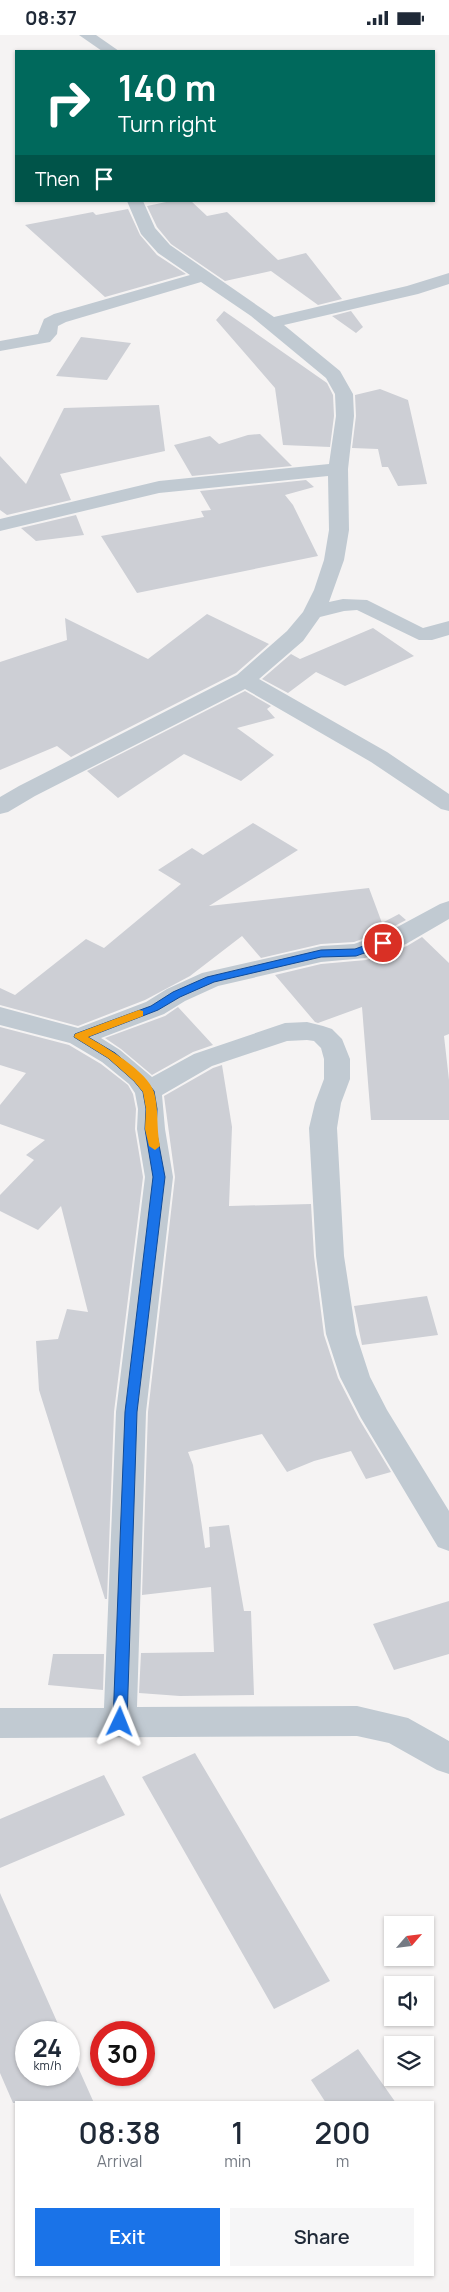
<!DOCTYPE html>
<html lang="en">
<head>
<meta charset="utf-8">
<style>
  :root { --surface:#fff; --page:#f6f6f7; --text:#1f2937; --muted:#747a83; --accent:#1a73e8 }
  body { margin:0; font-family:Manrope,sans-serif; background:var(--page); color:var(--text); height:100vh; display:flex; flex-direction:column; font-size:19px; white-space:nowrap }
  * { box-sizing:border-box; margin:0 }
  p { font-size:16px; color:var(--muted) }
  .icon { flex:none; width:28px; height:28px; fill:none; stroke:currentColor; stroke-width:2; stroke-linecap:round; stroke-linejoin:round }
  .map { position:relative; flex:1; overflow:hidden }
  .side { position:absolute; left:15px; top:2066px; width:419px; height:175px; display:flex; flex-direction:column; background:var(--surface); border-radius:0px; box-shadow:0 1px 4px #0004 }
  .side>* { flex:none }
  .top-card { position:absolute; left:15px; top:15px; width:420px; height:152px; border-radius:0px; box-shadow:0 1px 4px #0004; background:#00695c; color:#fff; overflow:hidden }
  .needle { width:32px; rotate:62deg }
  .buttons { position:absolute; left:384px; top:1881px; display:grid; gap:10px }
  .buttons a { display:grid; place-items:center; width:50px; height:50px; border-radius:0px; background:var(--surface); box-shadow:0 1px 4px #0004; font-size:25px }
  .speed { position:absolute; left:15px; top:1986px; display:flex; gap:10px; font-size:25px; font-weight:700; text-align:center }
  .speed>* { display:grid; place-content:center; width:65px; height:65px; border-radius:50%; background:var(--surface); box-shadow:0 1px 4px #0004; line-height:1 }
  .speed small { font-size:12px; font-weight:400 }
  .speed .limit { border:8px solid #d22; background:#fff; color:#111 }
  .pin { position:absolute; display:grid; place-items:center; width:42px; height:42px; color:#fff; margin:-21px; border:2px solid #fff; border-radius:50%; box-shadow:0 1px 5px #0007 }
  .me { position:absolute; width:55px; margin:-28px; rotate:2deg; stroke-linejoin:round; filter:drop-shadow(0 0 4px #0008) }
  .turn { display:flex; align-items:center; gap:18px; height:105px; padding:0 20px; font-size:22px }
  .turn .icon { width:65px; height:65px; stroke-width:2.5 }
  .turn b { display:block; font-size:35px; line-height:42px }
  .then { display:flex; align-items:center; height:48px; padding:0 20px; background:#0003; gap:10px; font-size:19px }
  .eta { display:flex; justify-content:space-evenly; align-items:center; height:85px; text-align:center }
  .eta b { font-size:30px; font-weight:600; line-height:35px }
  .action { display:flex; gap:10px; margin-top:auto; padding:10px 20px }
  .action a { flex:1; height:58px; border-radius:0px; background:var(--accent); color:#fff; font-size:20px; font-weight:600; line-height:58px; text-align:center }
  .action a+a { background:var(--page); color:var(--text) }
  .status { display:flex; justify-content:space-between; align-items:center; height:35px; padding:0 25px; background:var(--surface); direction:ltr }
  .status svg { height:14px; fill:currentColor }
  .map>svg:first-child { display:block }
  .building { fill:#cdcfd5 }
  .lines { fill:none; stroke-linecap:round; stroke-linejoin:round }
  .street { fill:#c1cad2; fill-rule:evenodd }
  .route { fill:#1a73e8; stroke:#114b97 }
  .slow { fill:#f59e0b }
</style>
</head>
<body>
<div class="status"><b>08:37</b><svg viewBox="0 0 49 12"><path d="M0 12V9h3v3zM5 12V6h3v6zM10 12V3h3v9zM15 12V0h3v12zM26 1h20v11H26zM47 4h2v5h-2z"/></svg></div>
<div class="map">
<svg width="449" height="2257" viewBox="0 0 449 2257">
  <rect width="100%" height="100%" fill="#f5f3f3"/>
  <path class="building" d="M 171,166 L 191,166 L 207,181 L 227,177 L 278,225 L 306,218 L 342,264 L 318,270 L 271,236 L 225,246 L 171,209 L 157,192 L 147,171 Z
    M 128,174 L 140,200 L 157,220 L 186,239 L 105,262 L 25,190 L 93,177 L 96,180 Z
    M 224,276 L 327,348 L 333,360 L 334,381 L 330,412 L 283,410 L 275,353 L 216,285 Z
    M 351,276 L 363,292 L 356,298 L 332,281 Z
    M 81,302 L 131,308 L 107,345 L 56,341 Z
    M 380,354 L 408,365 L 427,449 L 398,451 L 388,432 L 382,432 L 378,414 L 352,413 L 356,381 L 355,360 Z
    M 159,370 L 165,416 L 60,439 L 71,465 L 7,480 L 0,475 L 0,421 L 26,449 L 64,373 Z
    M 260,399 L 292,431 L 192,441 L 174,410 L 210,401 L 219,409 L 248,400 Z
    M 306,445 L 314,452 L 285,460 L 293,470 L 318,521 L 137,558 L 101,501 L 204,482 L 201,476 L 211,475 L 200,456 Z
    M 76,480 L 84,500 L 36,506 L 21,493 Z
    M 207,579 L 269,609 L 236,638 L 71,722 L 57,711 L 0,735 L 0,627 L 67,605 L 65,583 L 148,624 Z
    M 373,593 L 414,621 L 345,651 L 316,637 L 288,658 L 262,644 L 291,619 L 300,624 Z
    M 245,656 L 271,671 L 267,674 L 275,683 L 237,693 L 274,720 L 241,746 L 184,719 L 118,763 L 87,736 Z
    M 253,788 L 298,815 L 209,871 L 369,853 L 382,888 L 399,879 L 406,885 L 387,895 L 354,907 L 321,909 L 261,923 L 242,901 L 190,941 L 145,965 L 78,991 L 0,970 L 0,953 L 15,960 L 86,904 L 104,913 L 181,849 L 158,835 L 192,813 L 203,820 Z
    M 422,902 L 449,928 L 449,999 L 444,1001 L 449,1045 L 449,1085 L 371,1085 L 362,972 L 318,988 L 315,987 L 275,940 L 321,929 L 366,925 L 407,911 Z
    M 178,972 L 213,1010 L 193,1017 L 152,1040 L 121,1014 L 105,1003 L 165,981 Z
    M 0,992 L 69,1010 L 101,1029 L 128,1050 L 133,1059 L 136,1074 L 135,1094 L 143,1142 L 114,1377 L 107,1564 L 105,1564 L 39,1355 L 36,1306 L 58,1304 L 67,1274 L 88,1277 L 61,1171 L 38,1195 L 0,1176 L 0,1160 L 34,1125 L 26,1120 L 45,1105 L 0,1089 L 0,1070 L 26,1038 L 0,1030 Z
    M 222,1030 L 232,1092 L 229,1171 L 311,1169 L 314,1221 L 324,1300 L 338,1343 L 359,1384 L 391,1437 L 366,1444 L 351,1416 L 314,1426 L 287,1437 L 262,1399 L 188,1417 L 193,1430 L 205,1513 L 210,1512 L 209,1492 L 229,1490 L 244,1576 L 251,1576 L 254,1660 L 180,1661 L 139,1658 L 141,1618 L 214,1617 L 211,1552 L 142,1560 L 148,1377 L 175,1142 L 164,1061 L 213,1033 Z
    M 427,1261 L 438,1300 L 362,1310 L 354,1271 Z
    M 449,1566 L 449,1619 L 394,1635 L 373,1589 Z
    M 53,1619 L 104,1619 L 103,1655 L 48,1650 Z
    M 195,1718 L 330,1946 L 274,1974 L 142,1742 Z
    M 104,1740 L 125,1780 L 0,1833 L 0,1784 Z
    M 0,1858 L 62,1998 L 26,1998 L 26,2040 L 69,2040 L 69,2012 L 94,2068 L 13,2068 L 0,2038 Z
    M 358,2014 L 396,2068 L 326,2068 L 311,2045 Z"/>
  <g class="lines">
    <path class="street" d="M 79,0 L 96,0 L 119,16 L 102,16 Z
      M 127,166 L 143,166 L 155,193 L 170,210 L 274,282 L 407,251 L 449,238 L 449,249 L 418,259 L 284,290 L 340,336 L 353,359 L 354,381 L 348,434 L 349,495 L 344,525 L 329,567 L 343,564 L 367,565 L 423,593 L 449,586 L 449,600 L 432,605 L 419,605 L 357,575 L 344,576 L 320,582 L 303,606 L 259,644 L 387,717 L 449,759 L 449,776 L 441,774 L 371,727 L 245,654 L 35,761 L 8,777 L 0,779 L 0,762 L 19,751 L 237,640 L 287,596 L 303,577 L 314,555 L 324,525 L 329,495 L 328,441 L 159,458 L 0,496 L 0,484 L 159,446 L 329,429 L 336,381 L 335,359 L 326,343 L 251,281 L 201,247 L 66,287 L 58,291 L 57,299 L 50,307 L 0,316 L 0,306 L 38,299 L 44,284 L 54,279 L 190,240 L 158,218 L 141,199 Z
      M 449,866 L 449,884 L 406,909 L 365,923 L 321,927 L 218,951 L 185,966 L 164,979 L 101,1003 L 120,1015 L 152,1042 L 194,1019 L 285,988 L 307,987 L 323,991 L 332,994 L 342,1004 L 350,1024 L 350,1044 L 341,1068 L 337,1093 L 344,1221 L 356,1299 L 370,1342 L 387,1375 L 449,1476 L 449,1516 L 438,1512 L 361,1383 L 340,1342 L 326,1299 L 316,1221 L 309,1093 L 315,1068 L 324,1044 L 324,1024 L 321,1013 L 314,1006 L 307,1005 L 287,1006 L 212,1031 L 162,1060 L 165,1094 L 173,1142 L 146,1377 L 137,1672 L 357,1671 L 408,1683 L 449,1706 L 449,1739 L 437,1735 L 389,1708 L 357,1701 L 0,1703 L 0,1673 L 104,1673 L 116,1377 L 145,1142 L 137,1094 L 138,1074 L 135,1058 L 129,1049 L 102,1027 L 70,1008 L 0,990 L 0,972 L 78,993 L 146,967 L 167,954 L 202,938 L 321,911 L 354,909 L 388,897 L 440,869 Z"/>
  </g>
  <path class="route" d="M 383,904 L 387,905 L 387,910 L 356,921 L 321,922 L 214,947 L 180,962 L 158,975 L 88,1002 L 115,1018 L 142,1041 L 154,1056 L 157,1074 L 156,1094 L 165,1142 L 137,1377 L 127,1687 L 125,1692 L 120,1694 L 115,1692 L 113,1687 L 125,1377 L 153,1142 L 145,1094 L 146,1074 L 143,1057 L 134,1046 L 108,1023 L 74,1002 L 75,999 L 151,971 L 173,957 L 207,942 L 321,915 L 355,914 Z"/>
  <path class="slow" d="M 139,975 L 143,976 L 143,981 L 88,1002 C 107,1013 147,1036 154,1057 C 159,1074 156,1093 160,1111 L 155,1115 L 149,1111 L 145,1094 L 146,1074 L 143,1057 L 134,1046 L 108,1023 L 74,1002 L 75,999 Z"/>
</svg>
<div class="buttons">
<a><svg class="needle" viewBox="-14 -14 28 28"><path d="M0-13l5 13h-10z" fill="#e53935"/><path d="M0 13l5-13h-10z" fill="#747a83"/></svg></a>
<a><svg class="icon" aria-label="sound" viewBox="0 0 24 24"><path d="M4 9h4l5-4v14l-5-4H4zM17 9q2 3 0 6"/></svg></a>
<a><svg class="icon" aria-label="layers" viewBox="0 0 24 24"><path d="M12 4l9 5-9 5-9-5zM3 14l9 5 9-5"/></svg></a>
</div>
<div class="speed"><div>24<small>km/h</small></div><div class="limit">30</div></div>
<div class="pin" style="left:383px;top:908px;background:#d93025"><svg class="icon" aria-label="arrive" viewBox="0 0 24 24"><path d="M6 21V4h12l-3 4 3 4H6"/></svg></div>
<svg class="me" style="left:120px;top:1687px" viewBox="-20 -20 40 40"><path d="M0-17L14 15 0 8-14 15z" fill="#1a73e8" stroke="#fff" stroke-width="4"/></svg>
<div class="top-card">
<div class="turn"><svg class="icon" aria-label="right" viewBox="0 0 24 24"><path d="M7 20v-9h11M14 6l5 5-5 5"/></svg><div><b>140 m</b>Turn right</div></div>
<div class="then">Then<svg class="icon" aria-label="arrive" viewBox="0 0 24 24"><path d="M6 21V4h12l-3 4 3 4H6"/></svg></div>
</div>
<section class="side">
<div class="eta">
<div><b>08:38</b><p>Arrival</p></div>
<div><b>1</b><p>min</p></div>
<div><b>200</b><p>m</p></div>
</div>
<div class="action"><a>Exit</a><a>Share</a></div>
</section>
</div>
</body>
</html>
